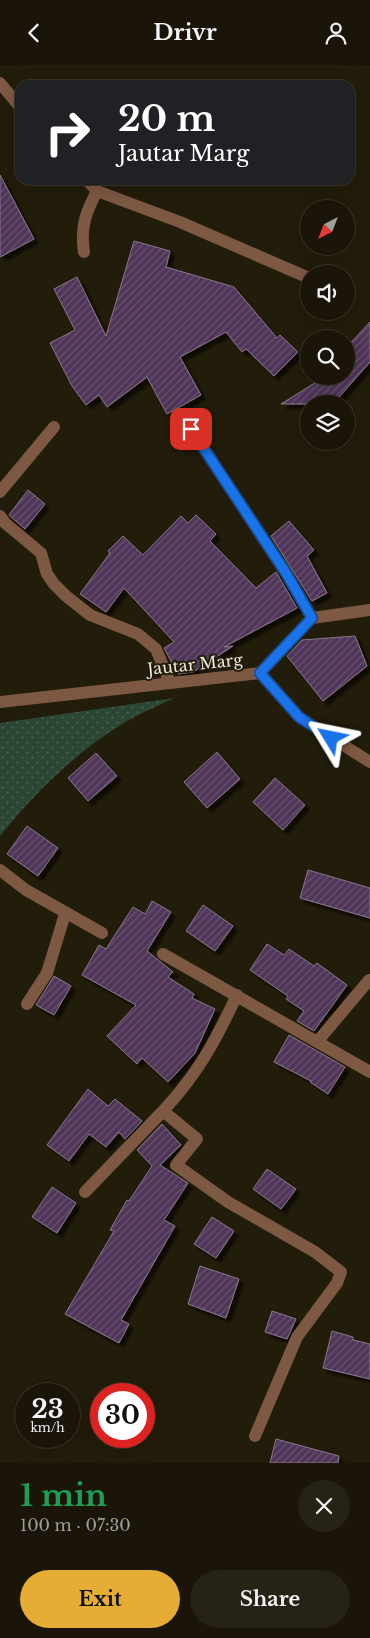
<!DOCTYPE html>
<html lang="en">
<head>
<meta charset="utf-8">
<style>
  :root { --surface:#1a1508; --page:#272216; --text:#f1f3f6; --muted:#9f9f9c; --line:#383429; --accent:#e5ad35 }
  body { margin:0; font-family:"Libre Baskerville",serif; background:var(--page); color:var(--text); height:100vh; display:flex; flex-direction:column; font-size:19px; white-space:nowrap }
  * { box-sizing:border-box; margin:0 }
  p { font-size:16px; color:var(--muted) }
  .icon { flex:none; width:28px; height:28px; fill:none; stroke:currentColor; stroke-width:2; stroke-linecap:round; stroke-linejoin:round }
  .map { position:relative; height:1398px; overflow:hidden }
  .drawer { display:flex; flex-direction:column; background:var(--surface); flex:1 }
  .drawer>* { flex:none }
  .banner { position:absolute; left:15px; top:15px; width:340px; height:105px; border-radius:15px; box-shadow:0 5px 20px #0002,0 0 0 1px var(--line); background:#202124; color:#fff; overflow:hidden }
  .needle { width:32px; rotate:222deg }
  .tools { position:absolute; left:300px; top:135px; display:grid; gap:10px }
  .tools a { display:grid; place-items:center; width:55px; height:55px; border-radius:50%; background:var(--surface); box-shadow:0 5px 20px #0002,0 0 0 1px var(--line); font-size:25px }
  .speed { position:absolute; left:15px; top:1318px; display:flex; gap:10px; font-size:25px; font-weight:700; text-align:center }
  .speed>* { display:grid; place-content:center; width:65px; height:65px; border-radius:50%; background:var(--surface); box-shadow:0 5px 20px #0002,0 0 0 1px var(--line); line-height:1 }
  .speed small { font-size:12px; font-weight:400 }
  .speed .limit { border:8px solid #d22; background:#fff; color:#111 }
  .pin { position:absolute; display:grid; place-items:center; width:42px; height:42px; color:#fff; margin:-21px; border-radius:10px; box-shadow:0 2px 8px #0006 }
  .me { position:absolute; width:55px; margin:-28px; rotate:305deg; stroke-linejoin:round; filter:drop-shadow(0 0 4px #0008) }
  .turn { display:flex; align-items:center; gap:18px; height:105px; padding:0 20px; font-size:22px }
  .turn .icon { width:65px; height:65px; stroke-width:2.5 }
  .turn b { display:block; font-size:35px; line-height:42px }
  .round { display:grid; place-items:center; flex:none; width:52px; height:52px; border-radius:26px; background:var(--page) }
  .head { display:flex; align-items:center; justify-content:space-between; height:85px; padding:0 20px }
  h1 { font-size:30px; font-weight:700; line-height:38px; color:#1e9e55 }
  .cta { display:flex; gap:10px; margin-top:auto; padding:10px 20px }
  .cta a { flex:1; height:58px; border-radius:30px; background:var(--accent); color:#111; font-size:20px; font-weight:700; line-height:58px; text-align:center }
  .cta a+a { background:var(--page); color:var(--text) }
  header { display:flex; justify-content:space-between; align-items:center; height:65px; padding:0 20px; background:var(--surface); font-size:22px; font-weight:700 }
  .map>svg:first-child { display:block }
  .grass { fill:url(#grass-dots) }
  .building { fill:url(#building-hatch); stroke:#88798c; filter:url(#shadow) }
  .lines { fill:none; stroke-linecap:round; stroke-linejoin:round }
  .minor { stroke:#7d5843; stroke-width:12 }
  .route-casing { stroke:#114b97; stroke-width:12 }
  .route { stroke:#1a73e8; stroke-width:9 }
  .labels { text-anchor:middle; dominant-baseline:central; stroke-width:4; stroke-linejoin:round; paint-order:stroke }
  .street-label { font-size:16px; fill:#ece9dd; stroke:#221c0a }
</style>
</head>
<body>
<header><svg class="icon" aria-label="back" viewBox="0 0 24 24"><path d="M15 5l-7 7 7 7"/></svg>Drivr<svg class="icon" aria-label="person" viewBox="0 0 24 24"><circle cx="12" cy="8" r="4"/><path d="M4 21q1-7 8-7t8 7"/></svg></header>
<div class="map">
<svg width="370" height="1398" viewBox="0 0 370 1398">
  <defs>
    <pattern id="grass-dots" width="8" height="8" patternUnits="userSpaceOnUse" patternTransform="scale(1.25)"><rect width="8" height="8" fill="#2b4635"/><path d="M2 2h.1M6 6h.1" fill="none" stroke="#4a6152" stroke-width="1.8" stroke-linecap="round"/></pattern>
    <pattern id="building-hatch" width="6" height="6" patternUnits="userSpaceOnUse" patternTransform="scale(1.25)"><rect width="6" height="6" fill="#503559"/><path d="M-1 1l2-2M0 6l6-6M5 7l2-2" fill="none" stroke="#695270"/></pattern>
    <filter id="shadow"><feDropShadow dx="4.5" dy="4.5" stdDeviation="1" flood-color="#0009"/></filter>
  </defs>
  <rect width="100%" height="100%" fill="#221c0a"/>
  <path class="grass" d="M 174,633 C 156,642 136,650 119,661 C 73,690 34,729 0,771 L 0,658 Z"/>
  <path class="building" d="M 0,110 L 34,174 L 0,192 Z
    M 134,176 L 170,186 L 166,202 L 234,222 L 277,273 L 280,270 L 298,287 L 274,311 L 246,284 L 242,287 L 226,267 L 180,292 L 201,330 L 167,349 L 147,312 L 107,342 L 99,330 L 86,340 L 72,321 L 50,278 L 75,265 L 54,224 L 77,212 L 106,271 Z
    M 370,257 L 370,297 L 333,339 L 281,339 L 326,311 L 346,311 L 346,283 Z
    M 28,425 L 45,439 L 25,464 L 9,450 Z
    M 196,450 L 216,469 L 210,476 L 256,523 L 276,507 L 297,543 L 224,582 L 233,581 L 193,607 L 178,609 L 164,583 L 174,577 L 124,523 L 106,547 L 80,529 L 110,488 L 108,486 L 123,471 L 143,490 L 181,451 L 188,458 Z
    M 289,456 L 314,485 L 307,491 L 327,528 L 312,536 L 271,471 Z
    M 355,571 L 367,601 L 323,636 L 287,591 L 302,575 Z
    M 217,687 L 240,714 L 207,743 L 184,717 Z
    M 96,688 L 117,711 L 88,736 L 68,713 Z
    M 275,713 L 305,740 L 283,765 L 253,737 Z
    M 27,761 L 58,783 L 38,811 L 7,789 Z
    M 308,805 L 370,823 L 370,853 L 300,833 Z
    M 152,836 L 171,847 L 147,886 L 173,907 L 168,912 L 194,929 L 192,933 L 215,944 L 195,988 L 168,1017 L 142,993 L 137,999 L 107,971 L 136,940 L 82,910 L 99,880 L 106,884 L 133,842 L 145,849 Z
    M 203,840 L 233,861 L 215,886 L 186,866 Z
    M 267,879 L 284,890 L 289,884 L 314,901 L 317,898 L 347,920 L 314,966 L 297,956 L 304,946 L 286,934 L 288,931 L 250,905 Z
    M 54,911 L 71,921 L 54,950 L 36,940 Z
    M 289,970 L 345,1002 L 328,1029 L 310,1017 L 311,1016 L 274,997 Z
    M 88,1024 L 108,1041 L 115,1034 L 142,1056 L 125,1074 L 119,1067 L 106,1082 L 89,1069 L 69,1096 L 47,1080 Z
    M 162,1059 L 181,1080 L 160,1100 L 188,1118 L 164,1155 L 175,1161 L 121,1255 L 129,1259 L 119,1278 L 65,1249 L 114,1166 L 110,1165 L 127,1135 L 129,1136 L 152,1101 L 137,1085 Z
    M 267,1104 L 296,1124 L 281,1144 L 253,1124 Z
    M 52,1122 L 76,1138 L 57,1168 L 32,1152 Z
    M 212,1152 L 234,1166 L 216,1193 L 194,1179 Z
    M 200,1201 L 239,1214 L 226,1253 L 188,1239 Z
    M 272,1246 L 296,1254 L 287,1274 L 265,1267 Z
    M 332,1266 L 353,1272 L 353,1275 L 370,1279 L 370,1314 L 323,1303 Z
    M 276,1374 L 339,1391 L 338,1398 L 270,1398 Z"/>
  <g class="lines">
    <path class="minor" d="M 0,18 L 20,42
      M 97,126 L 180,157 L 309,213
      M 84,187 C 80,162 86,147 97,126 L 87,115
      M 191,364 L 286,508 L 312,553
      M 0,427 L 54,362
      M 0,451 L 5,458 L 41,488 L 47,509 L 54,519 L 66,531 L 90,550 L 138,569 L 156,584 L 170,618
      M 260,608 L 299,652 L 370,697
      M 0,637 L 260,608 L 312,553 L 370,545
      M 0,805 L 26,825 L 102,868
      M 163,889 L 370,1007
      M 237,930 C 216,975 197,1010 163,1046 L 197,1074 L 176,1100 L 228,1137 L 315,1187 L 341,1207 L 337,1218 L 297,1272 L 255,1371
      M 27,939 L 47,908 L 65,849
      M 317,977 L 369,915
      M 85,1127 L 163,1046"/>
  </g>
  <g class="lines">
    <defs>
      <path id="route" d="M 191,364 L 286,508 L 312,553 L 260,608 L 299,652 L 331,673"/>
    </defs>
    <use href="#route" class="route-casing"/>
    <use href="#route" class="route"/>
  </g>
  <g class="labels">
    <g class="street-label">
      <text transform="translate(195 599) rotate(-6)">Jautar Marg</text>
    </g>
  </g>
</svg>
<div class="tools">
<a><svg class="needle" viewBox="-14 -14 28 28"><path d="M0-13l5 13h-10z" fill="#e53935"/><path d="M0 13l5-13h-10z" fill="#9f9f9c"/></svg></a>
<a><svg class="icon" aria-label="sound" viewBox="0 0 24 24"><path d="M4 9h4l5-4v14l-5-4H4zM17 9q2 3 0 6"/></svg></a>
<a><svg class="icon" aria-label="search" viewBox="0 0 24 24"><circle cx="10" cy="10" r="6"/><path d="M15 15l6 6"/></svg></a>
<a><svg class="icon" aria-label="layers" viewBox="0 0 24 24"><path d="M12 4l9 5-9 5-9-5zM3 14l9 5 9-5"/></svg></a>
</div>
<div class="speed"><div>23<small>km/h</small></div><div class="limit">30</div></div>
<div class="pin" style="left:191px;top:364px;background:#d93025"><svg class="icon" aria-label="arrive" viewBox="0 0 24 24"><path d="M6 21V4h12l-3 4 3 4H6"/></svg></div>
<svg class="me" style="left:331px;top:673px" viewBox="-20 -20 40 40"><path d="M0-17L14 15 0 8-14 15z" fill="#1a73e8" stroke="#fff" stroke-width="4"/></svg>
<div class="banner">
<div class="turn"><svg class="icon" aria-label="right" viewBox="0 0 24 24"><path d="M7 20v-9h11M14 6l5 5-5 5"/></svg><div><b>20 m</b>Jautar Marg</div></div>
</div>
</div>
<section class="drawer">
<div class="head"><div><h1>1 min</h1><p>100 m · 07:30</p></div><a class="round"><svg class="icon" aria-label="close" viewBox="0 0 24 24"><path d="M6 6l12 12M18 6L6 18"/></svg></a></div>
<div class="cta"><a>Exit</a><a>Share</a></div>
</section>
</body>
</html>
